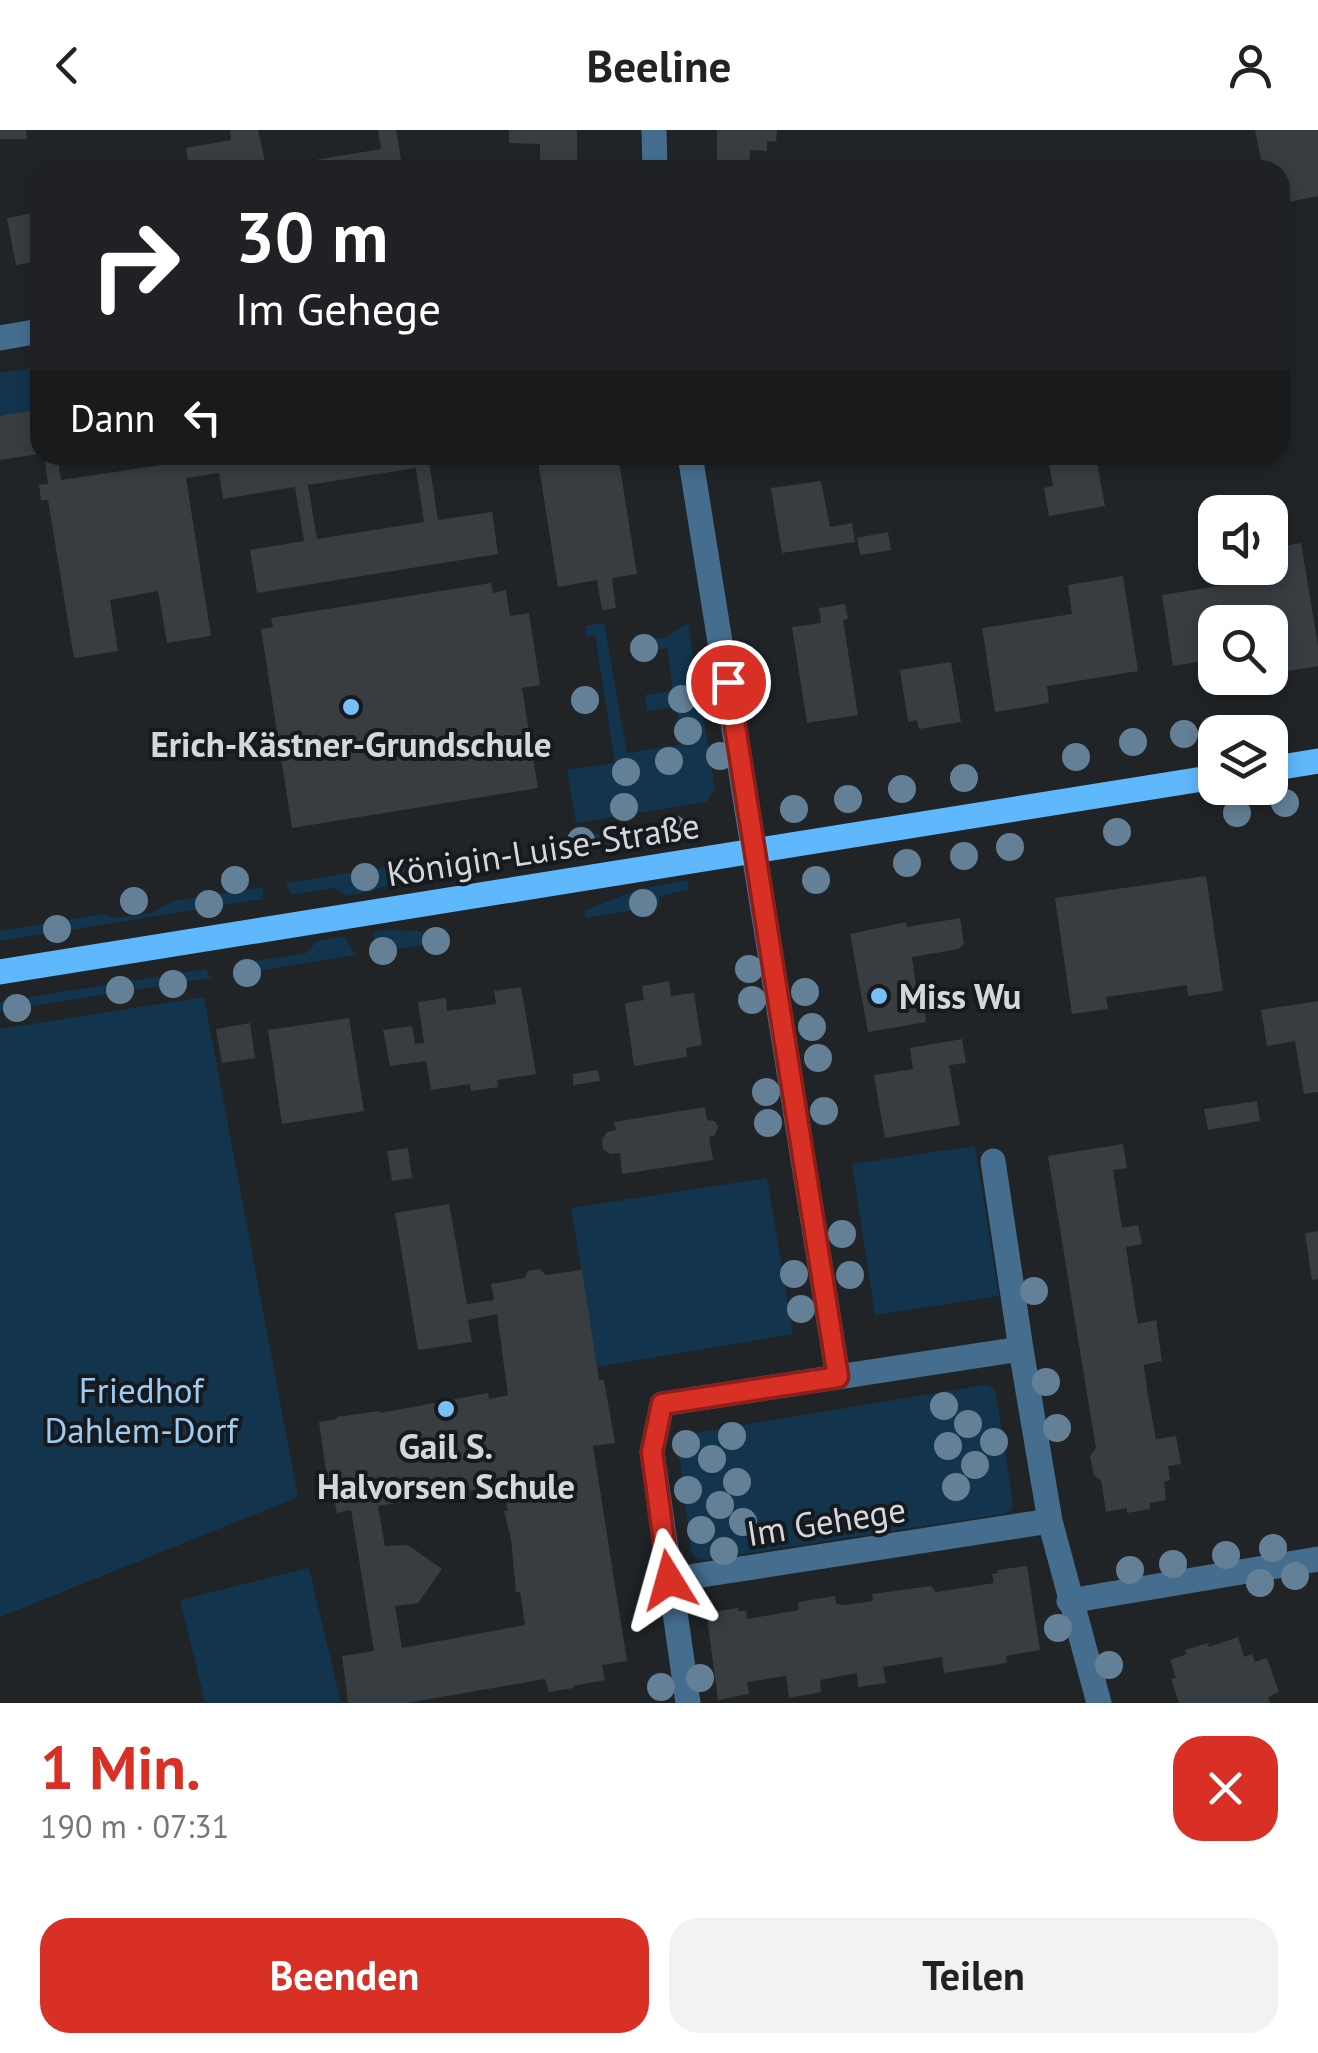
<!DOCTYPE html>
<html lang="de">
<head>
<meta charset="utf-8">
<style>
  :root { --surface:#fff; --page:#f2f2f2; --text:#222; --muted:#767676; --accent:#d93025 }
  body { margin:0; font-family:"PT Sans",sans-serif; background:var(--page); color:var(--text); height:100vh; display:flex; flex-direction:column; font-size:38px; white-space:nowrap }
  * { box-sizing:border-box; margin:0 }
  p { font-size:32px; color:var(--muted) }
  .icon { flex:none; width:55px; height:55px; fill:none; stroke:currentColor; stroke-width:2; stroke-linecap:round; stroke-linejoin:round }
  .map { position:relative; height:1573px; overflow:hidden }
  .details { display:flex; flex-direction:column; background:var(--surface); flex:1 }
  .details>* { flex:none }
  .guide { position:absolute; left:30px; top:30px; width:1260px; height:305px; border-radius:30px; box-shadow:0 5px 15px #0003; background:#202124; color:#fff; overflow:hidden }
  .controls { position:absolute; left:1198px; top:365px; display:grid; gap:20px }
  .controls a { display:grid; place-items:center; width:90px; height:90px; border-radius:20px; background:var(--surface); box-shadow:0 5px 15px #0003; font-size:50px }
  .pin { position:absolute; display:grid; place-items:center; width:85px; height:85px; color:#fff; margin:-42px; border:5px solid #fff; border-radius:50%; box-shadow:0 2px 10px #0007 }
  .me { position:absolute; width:110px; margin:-55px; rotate:352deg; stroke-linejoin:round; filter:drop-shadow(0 0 8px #0008) }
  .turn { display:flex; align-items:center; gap:35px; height:210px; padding:0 40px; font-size:45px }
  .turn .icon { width:130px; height:130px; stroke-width:2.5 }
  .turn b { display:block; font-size:70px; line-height:85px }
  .then { display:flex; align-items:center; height:95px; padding:0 40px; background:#0003; gap:20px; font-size:38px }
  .round { display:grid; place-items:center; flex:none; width:105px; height:105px; border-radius:30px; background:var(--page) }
  .head { display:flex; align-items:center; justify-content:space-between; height:170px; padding:0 40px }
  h1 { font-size:60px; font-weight:600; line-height:75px; color:var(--accent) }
  .action { display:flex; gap:20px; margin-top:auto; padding:20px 40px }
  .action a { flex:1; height:115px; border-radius:30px; background:var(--accent); color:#fff; font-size:40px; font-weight:600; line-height:115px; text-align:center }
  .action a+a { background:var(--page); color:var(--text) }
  header { display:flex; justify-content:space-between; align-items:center; height:130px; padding:0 40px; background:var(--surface); font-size:45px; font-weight:600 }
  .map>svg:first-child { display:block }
  .green { fill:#12344d }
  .building { fill:#383d41; fill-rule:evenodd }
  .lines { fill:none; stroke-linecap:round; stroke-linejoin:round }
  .minor { stroke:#456e8e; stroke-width:25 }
  .major { stroke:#5fb8fb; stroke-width:25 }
  .tree { fill:#648096 }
  .route-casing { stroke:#8d1f18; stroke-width:25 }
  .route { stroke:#d93025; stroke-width:18 }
  .poi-dot { fill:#77bff7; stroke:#161a1e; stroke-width:4 }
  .labels { text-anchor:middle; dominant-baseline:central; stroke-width:8; stroke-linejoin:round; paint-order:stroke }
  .poi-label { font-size:35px; font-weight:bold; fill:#d5d7da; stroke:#161a1e }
  .street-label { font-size:35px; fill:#d5d7da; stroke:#161a1e }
  .park-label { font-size:35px; fill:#9cccf1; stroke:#161a1e }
</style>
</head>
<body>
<header><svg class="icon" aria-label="back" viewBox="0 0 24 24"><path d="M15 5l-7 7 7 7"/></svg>Beeline<svg class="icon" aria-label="person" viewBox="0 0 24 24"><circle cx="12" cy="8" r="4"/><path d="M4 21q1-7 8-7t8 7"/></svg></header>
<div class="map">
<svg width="1318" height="1573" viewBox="0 0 1318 1573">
  <rect width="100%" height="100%" fill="#202427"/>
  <path class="green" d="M 40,237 L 40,279 L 0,286 L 0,243 Z
    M 604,493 L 627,623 L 682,614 L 676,577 L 647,581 L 645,565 L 673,561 L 667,518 L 639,522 L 638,511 L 667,507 L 688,493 L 715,660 L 706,672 L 576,693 L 567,640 L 615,633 L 595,505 L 587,506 L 585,496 Z
    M 679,691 L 682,713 L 633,719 L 571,717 L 570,708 Z
    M 437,729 L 442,737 L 369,762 L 346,766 L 335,758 L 291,765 L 286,753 Z
    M 688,750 L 689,760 L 659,766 L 659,776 L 586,788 L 584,781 L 639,759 Z
    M 263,757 L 263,769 L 0,811 L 0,801 L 103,784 L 116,788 L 152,783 L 173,771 Z
    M 391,800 L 449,803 L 450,811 L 375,822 L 374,801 Z
    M 344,806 L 356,825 L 237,844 L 238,834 L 306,823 L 317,811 Z
    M 206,839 L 211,848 L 0,881 L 0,872 Z
    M 204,867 L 298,1367 L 0,1487 L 0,899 Z
    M 975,1016 L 999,1166 L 875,1185 L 852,1034 Z
    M 767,1048 L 793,1204 L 597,1237 L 571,1078 Z
    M 985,1255 L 992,1257 L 996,1264 L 1013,1373 L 1011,1380 L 1004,1384 L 704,1430 L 696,1429 L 691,1422 L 677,1306 Z
    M 309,1438 L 341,1573 L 205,1573 L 180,1470 Z"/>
  <path class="building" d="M 0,0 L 26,0 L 27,9 L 0,9 Z
    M 230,0 L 258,0 L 267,40 L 189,40 L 186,18 L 231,10 Z
    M 378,0 L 396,0 L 403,40 L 316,40 L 315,30 L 381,19 Z
    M 509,0 L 577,0 L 577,33 L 569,39 L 540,34 L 540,14 L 509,13 Z
    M 717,0 L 777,0 L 776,12 L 767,11 L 767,21 L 750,20 L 749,38 L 717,38 Z
    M 1255,0 L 1318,0 L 1318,66 L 1280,74 L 1280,40 L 1263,40 Z
    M 40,82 L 40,131 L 16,135 L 7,88 Z
    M 40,279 L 40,324 L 0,330 L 0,286 Z
    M 44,325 L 57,325 L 61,350 L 168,334 L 166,325 L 180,325 L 181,331 L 221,325 L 428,325 L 438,390 L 492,382 L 498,424 L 257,463 L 250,420 L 304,411 L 295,357 L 223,369 L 219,343 L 186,348 L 211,506 L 167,513 L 158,461 L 110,470 L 118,521 L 74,528 L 48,370 L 41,370 L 39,355 L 48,354 ZM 416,338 L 424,392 L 317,409 L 308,355 Z
    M 537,325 L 618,325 L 637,444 L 612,448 L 616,478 L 602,480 L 597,450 L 558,457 Z
    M 1096,327 L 1105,376 L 1049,386 L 1044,358 L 1053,356 L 1049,335 Z
    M 821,351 L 830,397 L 852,393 L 855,412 L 782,423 L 771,358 Z
    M 888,402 L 891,420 L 860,425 L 857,408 Z
    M 1301,413 L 1318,516 L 1318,536 L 1276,543 L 1270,519 L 1270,492 L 1215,492 L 1215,529 L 1173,536 L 1162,465 L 1262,449 L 1260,438 L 1270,438 L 1270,418 Z
    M 1123,446 L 1138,541 L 1047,556 L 1049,573 L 995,582 L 982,498 L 1072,484 L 1068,455 Z
    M 491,453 L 493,463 L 506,460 L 510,486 L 529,483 L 540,555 L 522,558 L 538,658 L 292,698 L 261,499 L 273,497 L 271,488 Z
    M 845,474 L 848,489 L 843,490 L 858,585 L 807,593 L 792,497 L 821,493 L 819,478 Z
    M 951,532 L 961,592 L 919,599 L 917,590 L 908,592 L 900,540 Z
    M 1206,746 L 1223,861 L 1188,866 L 1187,855 L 1148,861 L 1106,867 L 1108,879 L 1072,884 L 1055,768 Z
    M 960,788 L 964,813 L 959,819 L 912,827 L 919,878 L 924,877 L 926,892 L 868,902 L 850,804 L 906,792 L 907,797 Z
    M 669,851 L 671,866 L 694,863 L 702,915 L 686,918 L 687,927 L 634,936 L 625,873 L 644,870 L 642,856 Z
    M 521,857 L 536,944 L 497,950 L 498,957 L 486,959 L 471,961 L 470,954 L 431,960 L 426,931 L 390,936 L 383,900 L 412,896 L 415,914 L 424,913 L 418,872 L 446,868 L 447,881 L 496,874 L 494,861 Z
    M 1318,871 L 1318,962 L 1304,964 L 1295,911 L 1267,916 L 1261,880 Z
    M 349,888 L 364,981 L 282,994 L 268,900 Z
    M 250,893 L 255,928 L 222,933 L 216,899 Z
    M 962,909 L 966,933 L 949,935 L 960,995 L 885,1008 L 874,945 L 913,939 L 910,918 Z
    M 598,940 L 600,951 L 573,955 L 573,944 Z
    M 1257,971 L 1260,991 L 1208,1000 L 1204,979 Z
    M 705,977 L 707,990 L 715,991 L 718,997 L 715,1005 L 709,1007 L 713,1030 L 622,1044 L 620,1023 L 610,1024 L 603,1019 L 602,1009 L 607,1002 L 616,1000 L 614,992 Z
    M 1123,1014 L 1127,1038 L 1113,1040 L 1122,1098 L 1138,1095 L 1142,1114 L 1126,1117 L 1138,1194 L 1156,1190 L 1162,1231 L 1144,1235 L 1147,1260 L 1156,1309 L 1176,1306 L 1181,1334 L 1168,1336 L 1170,1350 L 1164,1352 L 1166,1370 L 1150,1373 L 1150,1379 L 1127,1383 L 1127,1378 L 1106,1382 L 1101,1350 L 1094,1346 L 1090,1326 L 1096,1318 L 1048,1026 Z
    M 408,1018 L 412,1048 L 392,1051 L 387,1021 Z
    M 449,1074 L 467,1174 L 494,1170 L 491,1154 L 525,1148 L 528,1141 L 540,1139 L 546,1145 L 582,1140 L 599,1250 L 604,1250 L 615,1313 L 593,1316 L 627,1531 L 602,1535 L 605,1550 L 573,1556 L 573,1558 L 549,1562 L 545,1549 L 407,1573 L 348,1573 L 342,1526 L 374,1521 L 351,1380 L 337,1383 L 331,1355 L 328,1355 L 319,1292 L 337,1289 L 337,1287 L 379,1281 L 380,1283 L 488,1263 L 489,1269 L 508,1265 L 497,1184 L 468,1190 L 472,1212 L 418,1220 L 395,1083 ZM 503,1355 L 508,1381 L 504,1381 L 511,1409 L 516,1462 L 520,1462 L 525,1495 L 402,1518 L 395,1476 L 418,1473 L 442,1439 L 408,1415 L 385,1416 L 378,1376 Z
    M 1318,1101 L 1318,1149 L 1312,1150 L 1305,1103 Z
    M 1027,1436 L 1040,1520 L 1006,1526 L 1007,1533 L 944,1543 L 942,1527 L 883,1537 L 886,1553 L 858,1557 L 857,1543 L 820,1550 L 821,1562 L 789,1568 L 786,1546 L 747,1552 L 749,1564 L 718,1570 L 707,1487 L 713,1487 L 712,1482 L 738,1478 L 738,1481 L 746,1481 L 747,1489 L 799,1480 L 798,1472 L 835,1466 L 836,1474 L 846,1475 L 873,1471 L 872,1464 L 931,1456 L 936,1462 L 994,1453 L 992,1444 L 998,1443 L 997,1440 Z
    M 1238,1507 L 1244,1527 L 1252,1524 L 1255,1532 L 1267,1528 L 1279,1562 L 1268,1567 L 1270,1573 L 1179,1573 L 1171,1549 L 1176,1548 L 1170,1530 L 1187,1524 L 1185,1520 L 1208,1513 L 1209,1517 Z"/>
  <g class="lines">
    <path class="minor" d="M 654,0 L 655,40
      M 0,208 L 40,201
      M 690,325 L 838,1247
      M 993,1031 L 1021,1219
      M 669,1450 L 1050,1391
      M 1069,1471 L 1318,1429
      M 688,1573 L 652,1322 L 662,1274 L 1021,1219 L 1050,1391 L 1099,1573"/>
    <path class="major" d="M 1270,639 L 1318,631
      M 0,842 L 1215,647"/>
  </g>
  <g class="tree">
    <circle cx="644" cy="518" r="14"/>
    <circle cx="708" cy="548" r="14"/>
    <circle cx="682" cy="569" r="14"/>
    <circle cx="585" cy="570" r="14"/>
    <circle cx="688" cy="601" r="14"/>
    <circle cx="1184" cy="604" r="14"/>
    <circle cx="1133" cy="612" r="14"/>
    <circle cx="720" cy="626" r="14"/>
    <circle cx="1076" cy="627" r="14"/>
    <circle cx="669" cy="631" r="14"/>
    <circle cx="626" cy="642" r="14"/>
    <circle cx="964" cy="648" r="14"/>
    <circle cx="902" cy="659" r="14"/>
    <circle cx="848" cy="669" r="14"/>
    <circle cx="1285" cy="673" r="14"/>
    <circle cx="624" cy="677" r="14"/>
    <circle cx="794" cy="679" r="14"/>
    <circle cx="1237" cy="683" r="14"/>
    <circle cx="673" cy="699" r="14"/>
    <circle cx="1117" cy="702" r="14"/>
    <circle cx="581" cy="711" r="14"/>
    <circle cx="1010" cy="717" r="14"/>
    <circle cx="964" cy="726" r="14"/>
    <circle cx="907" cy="733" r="14"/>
    <circle cx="365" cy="747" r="14"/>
    <circle cx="235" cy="750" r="14"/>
    <circle cx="816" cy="750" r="14"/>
    <circle cx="134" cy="771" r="14"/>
    <circle cx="643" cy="773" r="14"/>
    <circle cx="209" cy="774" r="14"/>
    <circle cx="57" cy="799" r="14"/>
    <circle cx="436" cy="811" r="14"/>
    <circle cx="383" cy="821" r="14"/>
    <circle cx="749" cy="839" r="14"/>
    <circle cx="247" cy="843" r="14"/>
    <circle cx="173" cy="854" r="14"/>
    <circle cx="120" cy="860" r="14"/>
    <circle cx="805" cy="862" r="14"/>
    <circle cx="752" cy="870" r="14"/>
    <circle cx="17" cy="878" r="14"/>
    <circle cx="812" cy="897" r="14"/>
    <circle cx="818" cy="928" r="14"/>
    <circle cx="766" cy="962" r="14"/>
    <circle cx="824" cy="981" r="14"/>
    <circle cx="768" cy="993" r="14"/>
    <circle cx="842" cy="1104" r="14"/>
    <circle cx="794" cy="1144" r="14"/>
    <circle cx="850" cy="1145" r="14"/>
    <circle cx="1034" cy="1161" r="14"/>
    <circle cx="801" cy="1179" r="14"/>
    <circle cx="1046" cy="1252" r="14"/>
    <circle cx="944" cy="1276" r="14"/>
    <circle cx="968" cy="1294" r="14"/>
    <circle cx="1057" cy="1298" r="14"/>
    <circle cx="732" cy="1306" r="14"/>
    <circle cx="994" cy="1312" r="14"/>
    <circle cx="686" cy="1314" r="14"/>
    <circle cx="948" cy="1316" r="14"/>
    <circle cx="712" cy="1329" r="14"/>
    <circle cx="975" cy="1335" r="14"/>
    <circle cx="737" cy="1352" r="14"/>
    <circle cx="956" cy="1357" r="14"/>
    <circle cx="688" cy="1360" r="14"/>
    <circle cx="720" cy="1375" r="14"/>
    <circle cx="743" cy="1392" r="14"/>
    <circle cx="701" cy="1400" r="14"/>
    <circle cx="1273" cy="1418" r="14"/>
    <circle cx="724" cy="1421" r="14"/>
    <circle cx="1226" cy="1425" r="14"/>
    <circle cx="1173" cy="1434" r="14"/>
    <circle cx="1130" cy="1440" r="14"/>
    <circle cx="1295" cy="1446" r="14"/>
    <circle cx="1260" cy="1453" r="14"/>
    <circle cx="1058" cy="1498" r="14"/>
    <circle cx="1109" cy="1535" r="14"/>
    <circle cx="700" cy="1548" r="14"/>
    <circle cx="661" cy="1557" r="14"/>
  </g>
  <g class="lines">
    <defs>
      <path id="route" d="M 669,1450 L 652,1322 L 662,1274 L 838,1247 L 728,552"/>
    </defs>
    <use href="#route" class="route-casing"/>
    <use href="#route" class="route"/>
  </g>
  <g class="poi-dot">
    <circle cx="351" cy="577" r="10"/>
    <circle cx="879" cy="866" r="10"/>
    <circle cx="446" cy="1279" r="10"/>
  </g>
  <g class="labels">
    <g class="poi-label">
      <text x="351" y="614">Erich-Kästner-Grundschule</text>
      <text x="899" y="866" text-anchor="start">Miss Wu</text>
      <text x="446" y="1316">Gail S.<tspan x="446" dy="40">Halvorsen Schule</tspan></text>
    </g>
    <g class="street-label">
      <text transform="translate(543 719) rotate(-9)">Königin-Luise-Straße</text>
      <text transform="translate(826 1391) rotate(-9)">Im Gehege</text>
    </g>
    <g class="park-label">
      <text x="141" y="1260">Friedhof<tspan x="141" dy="40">Dahlem-Dorf</tspan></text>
    </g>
  </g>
</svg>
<div class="controls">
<a><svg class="icon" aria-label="sound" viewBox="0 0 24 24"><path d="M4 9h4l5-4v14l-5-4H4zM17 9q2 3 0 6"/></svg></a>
<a><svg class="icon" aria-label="search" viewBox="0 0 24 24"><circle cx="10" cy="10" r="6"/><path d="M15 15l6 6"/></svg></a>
<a><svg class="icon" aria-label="layers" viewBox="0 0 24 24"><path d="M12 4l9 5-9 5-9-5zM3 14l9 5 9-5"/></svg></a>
</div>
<div class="pin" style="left:728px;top:552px;background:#d93025"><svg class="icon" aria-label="arrive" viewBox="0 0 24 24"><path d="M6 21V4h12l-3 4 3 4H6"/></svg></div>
<svg class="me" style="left:669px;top:1450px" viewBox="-20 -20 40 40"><path d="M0-17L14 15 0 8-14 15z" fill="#d93025" stroke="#fff" stroke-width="4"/></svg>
<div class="guide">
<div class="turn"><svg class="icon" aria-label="right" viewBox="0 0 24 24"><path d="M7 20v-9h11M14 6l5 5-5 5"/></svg><div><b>30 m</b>Im Gehege</div></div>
<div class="then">Dann<svg class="icon" aria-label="left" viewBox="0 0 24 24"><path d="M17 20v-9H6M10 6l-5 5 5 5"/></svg></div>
</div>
</div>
<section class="details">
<div class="head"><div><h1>1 Min.</h1><p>190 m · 07:31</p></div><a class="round" style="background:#d93025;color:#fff"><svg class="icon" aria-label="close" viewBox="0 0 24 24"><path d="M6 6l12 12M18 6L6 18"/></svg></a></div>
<div class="action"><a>Beenden</a><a>Teilen</a></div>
</section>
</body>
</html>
